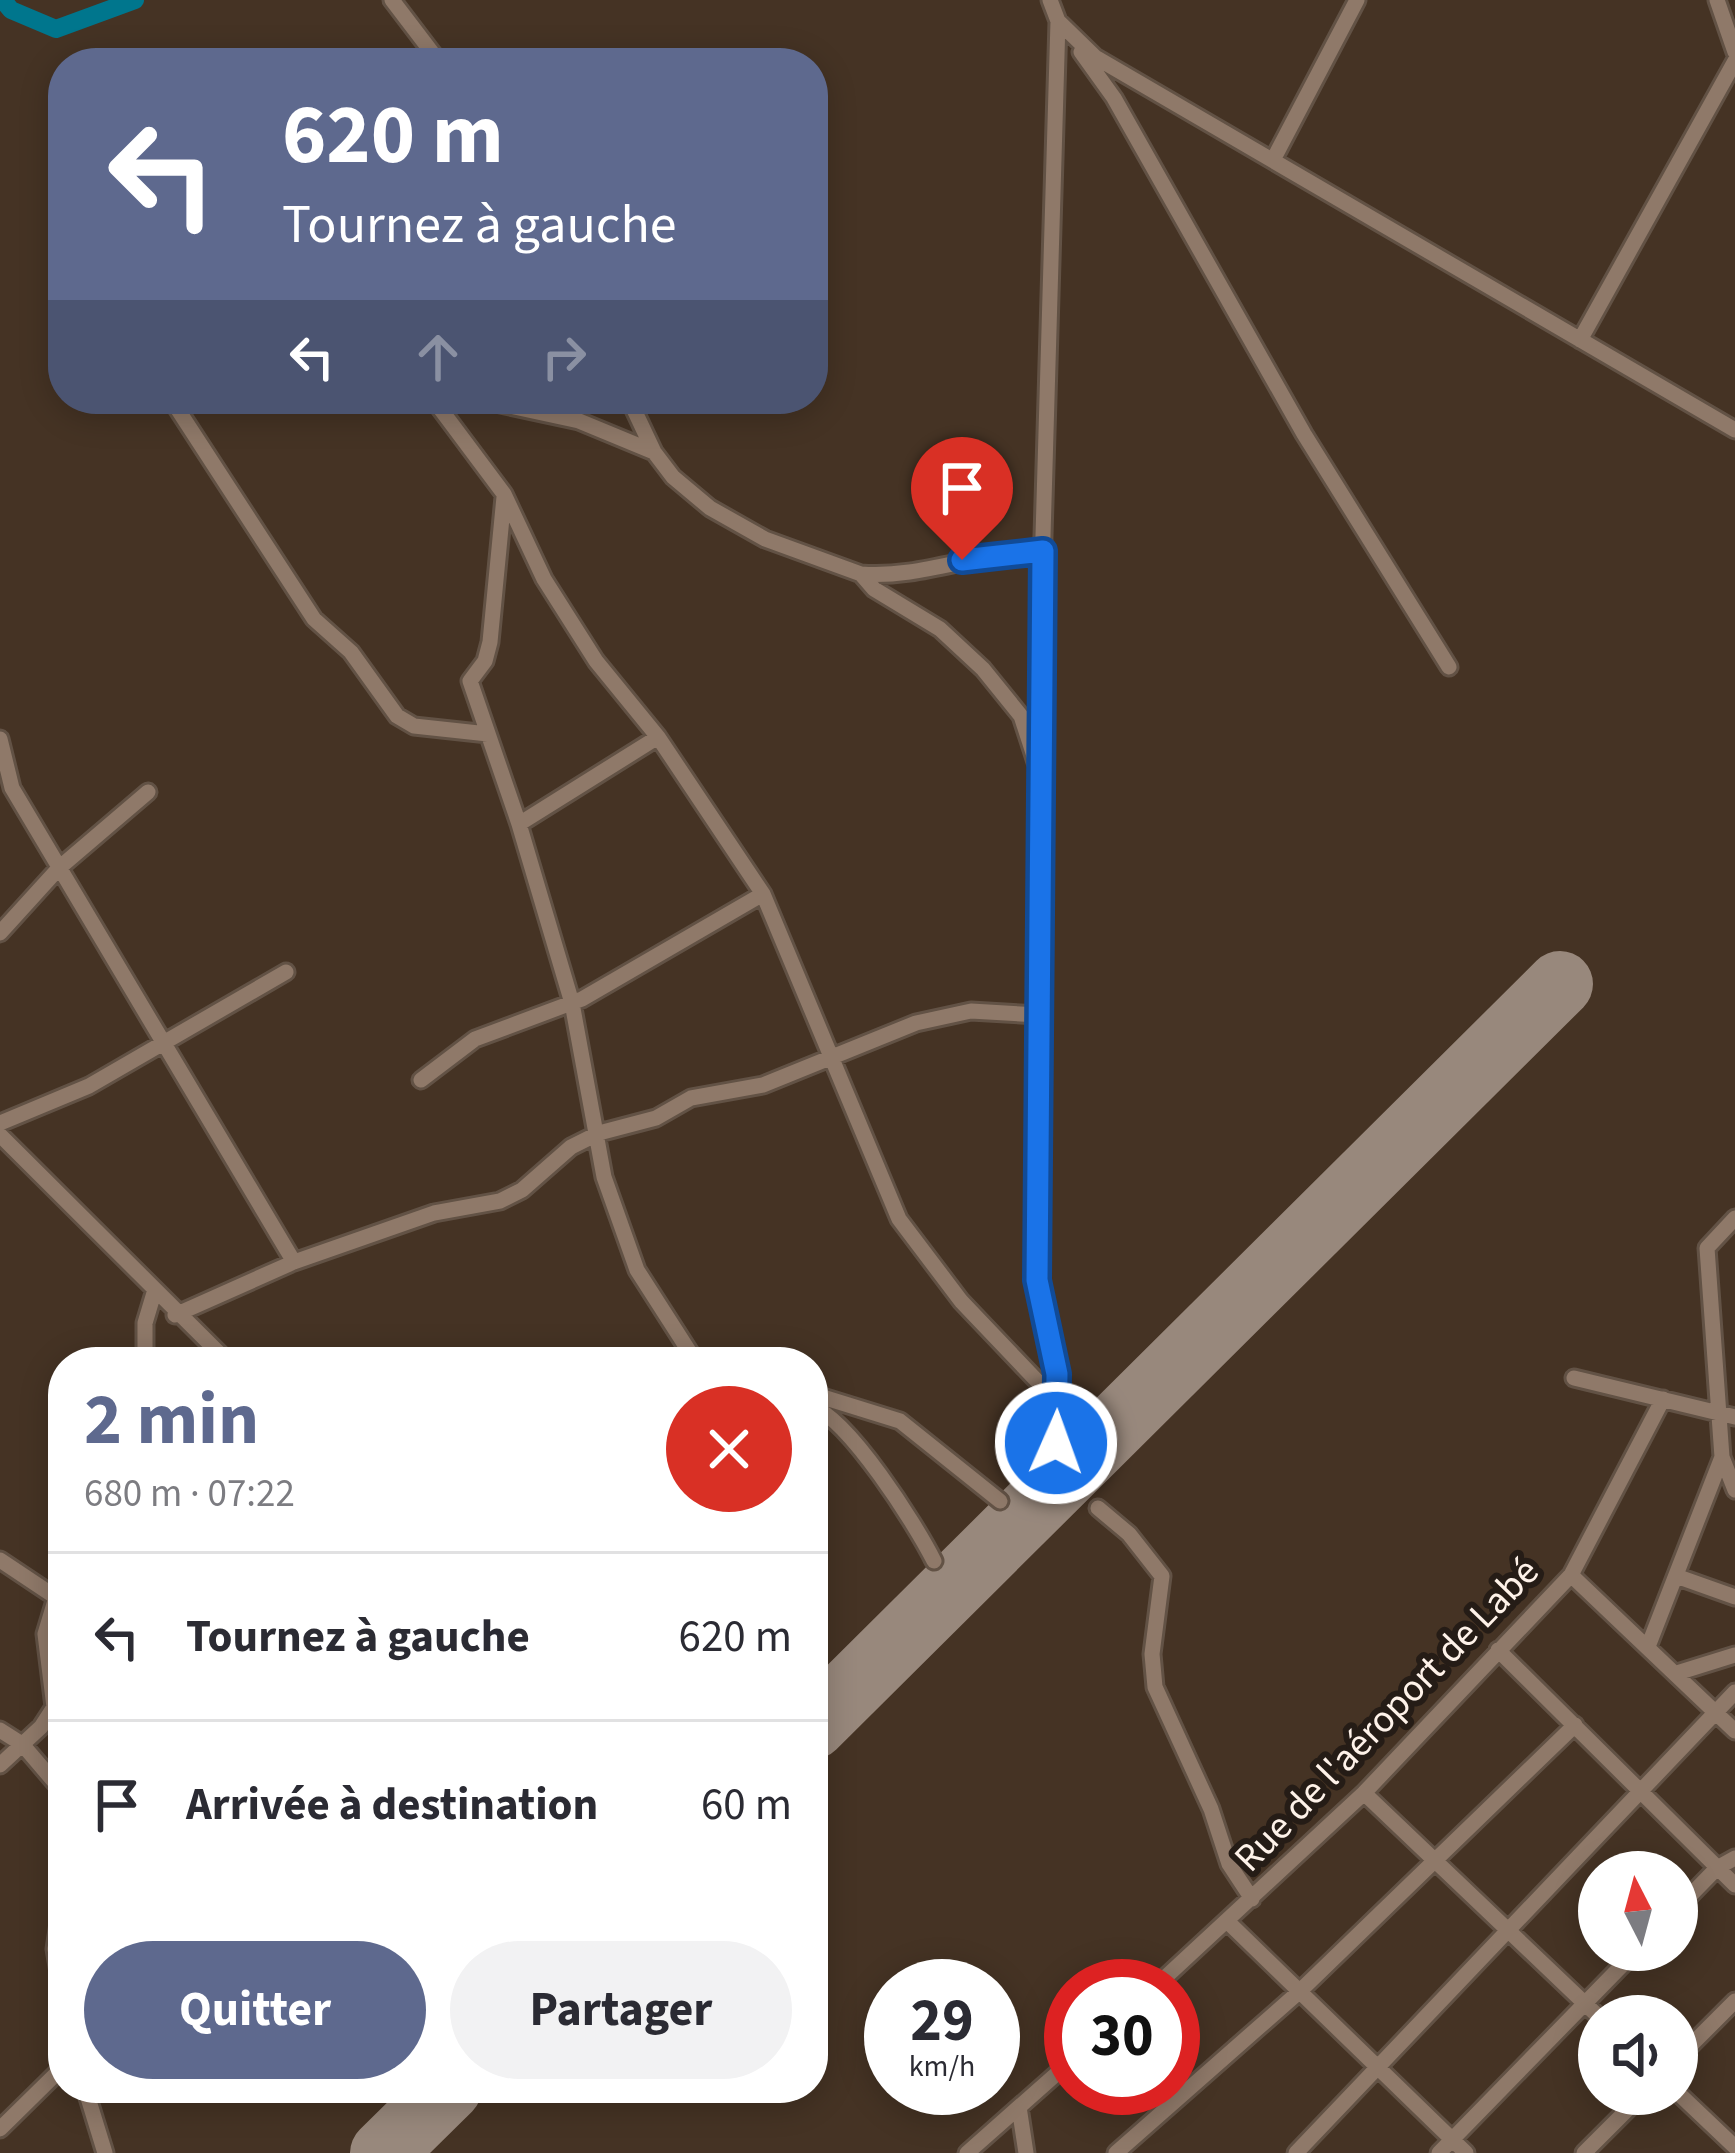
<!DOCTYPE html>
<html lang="fr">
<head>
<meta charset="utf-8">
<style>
  :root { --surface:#fff; --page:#f2f2f3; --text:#2b2b33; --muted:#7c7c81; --line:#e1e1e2; --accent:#5e698e }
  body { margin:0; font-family:"Source Sans 3",sans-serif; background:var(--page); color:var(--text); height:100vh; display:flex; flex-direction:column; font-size:45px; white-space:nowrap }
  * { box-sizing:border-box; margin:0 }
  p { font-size:39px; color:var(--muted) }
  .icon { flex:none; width:66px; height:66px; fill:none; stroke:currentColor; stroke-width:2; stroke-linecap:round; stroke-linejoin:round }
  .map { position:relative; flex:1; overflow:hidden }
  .drawer { position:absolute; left:48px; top:1347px; width:780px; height:756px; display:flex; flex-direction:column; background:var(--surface); border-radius:48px; box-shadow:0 6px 30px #0003 }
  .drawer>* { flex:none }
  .banner { position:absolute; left:48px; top:48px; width:780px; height:366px; border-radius:48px; box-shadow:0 6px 30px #0003; background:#5e698e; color:#fff; overflow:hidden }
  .needle { width:78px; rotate:354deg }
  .buttons { position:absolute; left:1578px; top:1851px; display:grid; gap:24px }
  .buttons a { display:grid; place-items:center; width:120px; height:120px; border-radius:50%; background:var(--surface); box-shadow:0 6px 30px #0003; font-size:60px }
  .speed { position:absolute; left:864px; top:1959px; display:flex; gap:24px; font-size:60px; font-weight:700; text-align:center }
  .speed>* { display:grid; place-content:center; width:156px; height:156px; border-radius:50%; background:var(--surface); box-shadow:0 6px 30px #0003; line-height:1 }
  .speed small { font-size:30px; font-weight:400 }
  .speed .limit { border:18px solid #d22; background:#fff; color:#111 }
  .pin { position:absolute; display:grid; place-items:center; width:102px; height:102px; color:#fff; margin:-123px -51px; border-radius:50% 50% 50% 0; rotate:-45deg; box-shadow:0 0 12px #0007 }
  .pin .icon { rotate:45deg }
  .me { position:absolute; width:132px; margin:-66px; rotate:2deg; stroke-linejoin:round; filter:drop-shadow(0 0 9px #0008) }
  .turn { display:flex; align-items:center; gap:42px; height:252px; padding:0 36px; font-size:54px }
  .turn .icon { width:156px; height:156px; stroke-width:2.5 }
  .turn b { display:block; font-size:84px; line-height:102px }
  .lanes { display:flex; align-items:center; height:114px; padding:0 36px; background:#0003; justify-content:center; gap:60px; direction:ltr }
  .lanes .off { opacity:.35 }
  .round { display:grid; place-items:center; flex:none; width:126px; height:126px; border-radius:63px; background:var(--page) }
  .head { display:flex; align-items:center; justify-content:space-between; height:204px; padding:0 36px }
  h1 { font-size:72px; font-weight:700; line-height:90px; color:var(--accent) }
  .primary-button { display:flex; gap:24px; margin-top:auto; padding:24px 36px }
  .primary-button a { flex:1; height:138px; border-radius:72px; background:var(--accent); color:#fff; font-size:48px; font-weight:700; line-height:138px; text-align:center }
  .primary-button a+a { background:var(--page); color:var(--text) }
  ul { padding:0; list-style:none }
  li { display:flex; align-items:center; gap:36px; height:168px; padding:0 36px; border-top:3px solid var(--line) }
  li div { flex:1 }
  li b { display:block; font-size:45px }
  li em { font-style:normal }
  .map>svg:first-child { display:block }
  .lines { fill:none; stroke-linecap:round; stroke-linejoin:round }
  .river { stroke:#00768d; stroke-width:18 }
  .runway { stroke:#98887c; stroke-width:66 }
  .minor-casing { stroke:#625245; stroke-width:21 }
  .minor { stroke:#8f7969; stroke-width:15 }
  .route-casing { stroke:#114b97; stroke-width:30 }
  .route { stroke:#1a73e8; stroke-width:21 }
  .labels { text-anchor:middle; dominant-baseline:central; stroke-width:12; stroke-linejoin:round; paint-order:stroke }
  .street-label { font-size:39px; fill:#fef2e9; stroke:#251c16 }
</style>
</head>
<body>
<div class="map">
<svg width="1735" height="2153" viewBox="0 0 1735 2153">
  <rect width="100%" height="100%" fill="#453324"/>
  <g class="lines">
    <path class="river" d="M 3,0 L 11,10 L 56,29 L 135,0"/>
    <path class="runway" d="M 813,1726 L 1560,984
      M 383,2153 L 449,2088"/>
    <defs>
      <path id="minor" d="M 392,0 L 440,63
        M 1050,0 L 1058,21 L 1095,57 L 1735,430
        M 1717,0 L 1735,52
        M 1081,52 L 1114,98 L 1304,434 L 1449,667
        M 1273,160 L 1357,0
        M 1580,340 L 1735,61
        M 171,399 L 314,619 L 351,652 L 397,716 L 414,726 L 488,734
        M 433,399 L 504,494 L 544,579 L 596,661 L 658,737 L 763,894 L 899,1219 L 961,1301 L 1077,1423
        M 477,399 L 579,421 L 654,452 L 673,477 L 710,508 L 765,539 L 861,574 L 874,589 L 940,629 L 983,669 L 1021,716 L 1036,762
        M 629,399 L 654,452
        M 504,497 L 490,642 L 485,661 L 470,681 L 519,824 L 572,1003 L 604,1177 L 637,1270 L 696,1362
        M 861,574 C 923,579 980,550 1043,551
        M 0,739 L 12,788 L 294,1262
        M 519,824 L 658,737
        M 0,933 L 59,868 L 148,792
        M 421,1080 L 475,1039 L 582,999 L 763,894
        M 0,1123 L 89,1086 L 286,972
        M 0,1135 L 228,1362
        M 175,1315 L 294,1262 L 434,1213 L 500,1201 L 522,1190 L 571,1147 L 599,1133 L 656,1118 L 691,1098 L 763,1085 L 916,1023 L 971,1011 L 1039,1015
        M 145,1362 L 145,1323 L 154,1293
        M 1574,1378 L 1735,1417
        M 813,1394 L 900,1421 L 1000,1501
        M 813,1407 C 849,1420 915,1523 934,1561
        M 1056,1443 L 1057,1374 L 1037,1279 L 1042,570 L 1058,21
        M 1722,1457 L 1735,1490
        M 1098,1508 L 1129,1534 L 1162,1576 L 1152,1654 L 1155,1687 L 1211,1809 L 1229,1864 L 1252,1899
        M 0,1560 L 63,1602
        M 1571,1575 L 1735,1731
        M 1676,1576 L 1735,1597
        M 1649,1644 L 1722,1457 L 1707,1248 L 1735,1218
        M 1498,1650 L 1735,1885
        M 1677,1673 L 1735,1655
        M 0,1730 L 22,1744 L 63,1792
        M 0,1765 L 41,1727 L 54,1707 L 45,1634 L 63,1574
        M 1364,1793 L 1599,2017
        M 63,1897 L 55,1949 L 63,1996
        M 1677,1909 L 1717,1868 L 1735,1858
        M 1228,1922 L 1466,2153
        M 1156,1986 L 1364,1793 L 1571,1575 L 1663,1399
        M 1677,2059 L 1735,2001
        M 85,2088 L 105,2153
        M 1677,2092 L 1735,2147
        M 1019,2107 L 1026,2153
        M 0,2129 L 63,2067
        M 967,2153 L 1071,2061
        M 1116,2153 L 1300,1991 L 1575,1725
        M 1296,2153 L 1735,1692
        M 1439,2153 L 1637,1950
        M 1584,2153 L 1643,2094"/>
    </defs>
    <use href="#minor" class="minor-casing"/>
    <use href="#minor" class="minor"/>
  </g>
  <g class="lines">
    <defs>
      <path id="route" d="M 962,560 L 1043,551 L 1037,1280 L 1057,1374 L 1056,1443"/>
    </defs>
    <use href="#route" class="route-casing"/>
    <use href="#route" class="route"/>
  </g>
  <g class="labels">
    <g class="street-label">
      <text transform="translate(1387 1715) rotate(-46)">Rue de l'aéroport de Labé</text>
    </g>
  </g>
</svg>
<div class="buttons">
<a><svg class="needle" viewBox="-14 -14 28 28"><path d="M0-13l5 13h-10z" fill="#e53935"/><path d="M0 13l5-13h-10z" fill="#7c7c81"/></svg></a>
<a><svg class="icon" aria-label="sound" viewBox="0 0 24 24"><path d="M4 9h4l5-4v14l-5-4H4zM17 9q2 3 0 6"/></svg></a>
</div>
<div class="speed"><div>29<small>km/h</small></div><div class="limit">30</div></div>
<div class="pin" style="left:962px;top:560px;background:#d93025"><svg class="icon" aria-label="arrive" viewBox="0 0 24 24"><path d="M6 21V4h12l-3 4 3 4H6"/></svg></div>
<svg class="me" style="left:1056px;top:1443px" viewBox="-20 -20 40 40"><circle r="17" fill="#1a73e8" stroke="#fff" stroke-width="3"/><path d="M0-11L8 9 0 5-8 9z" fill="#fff"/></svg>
<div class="banner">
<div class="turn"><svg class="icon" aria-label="left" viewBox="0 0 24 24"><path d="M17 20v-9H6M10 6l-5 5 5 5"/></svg><div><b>620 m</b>Tournez à gauche</div></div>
<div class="lanes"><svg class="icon" aria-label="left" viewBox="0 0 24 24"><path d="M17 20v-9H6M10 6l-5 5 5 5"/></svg><svg class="icon off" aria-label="ahead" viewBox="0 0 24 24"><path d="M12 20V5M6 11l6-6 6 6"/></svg><svg class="icon off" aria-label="right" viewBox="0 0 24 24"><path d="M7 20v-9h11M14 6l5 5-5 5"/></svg></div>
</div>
<section class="drawer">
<div class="head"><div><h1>2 min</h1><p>680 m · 07:22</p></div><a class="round" style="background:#d93025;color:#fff"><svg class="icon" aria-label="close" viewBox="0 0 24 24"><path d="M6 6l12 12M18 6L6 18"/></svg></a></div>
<ul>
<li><svg class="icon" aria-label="left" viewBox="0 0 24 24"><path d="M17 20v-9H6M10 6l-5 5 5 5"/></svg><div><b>Tournez à gauche</b></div><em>620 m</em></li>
<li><svg class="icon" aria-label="arrive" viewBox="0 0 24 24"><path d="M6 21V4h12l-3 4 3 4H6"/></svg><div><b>Arrivée à destination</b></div><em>60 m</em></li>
</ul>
<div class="primary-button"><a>Quitter</a><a>Partager</a></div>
</section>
</div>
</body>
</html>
